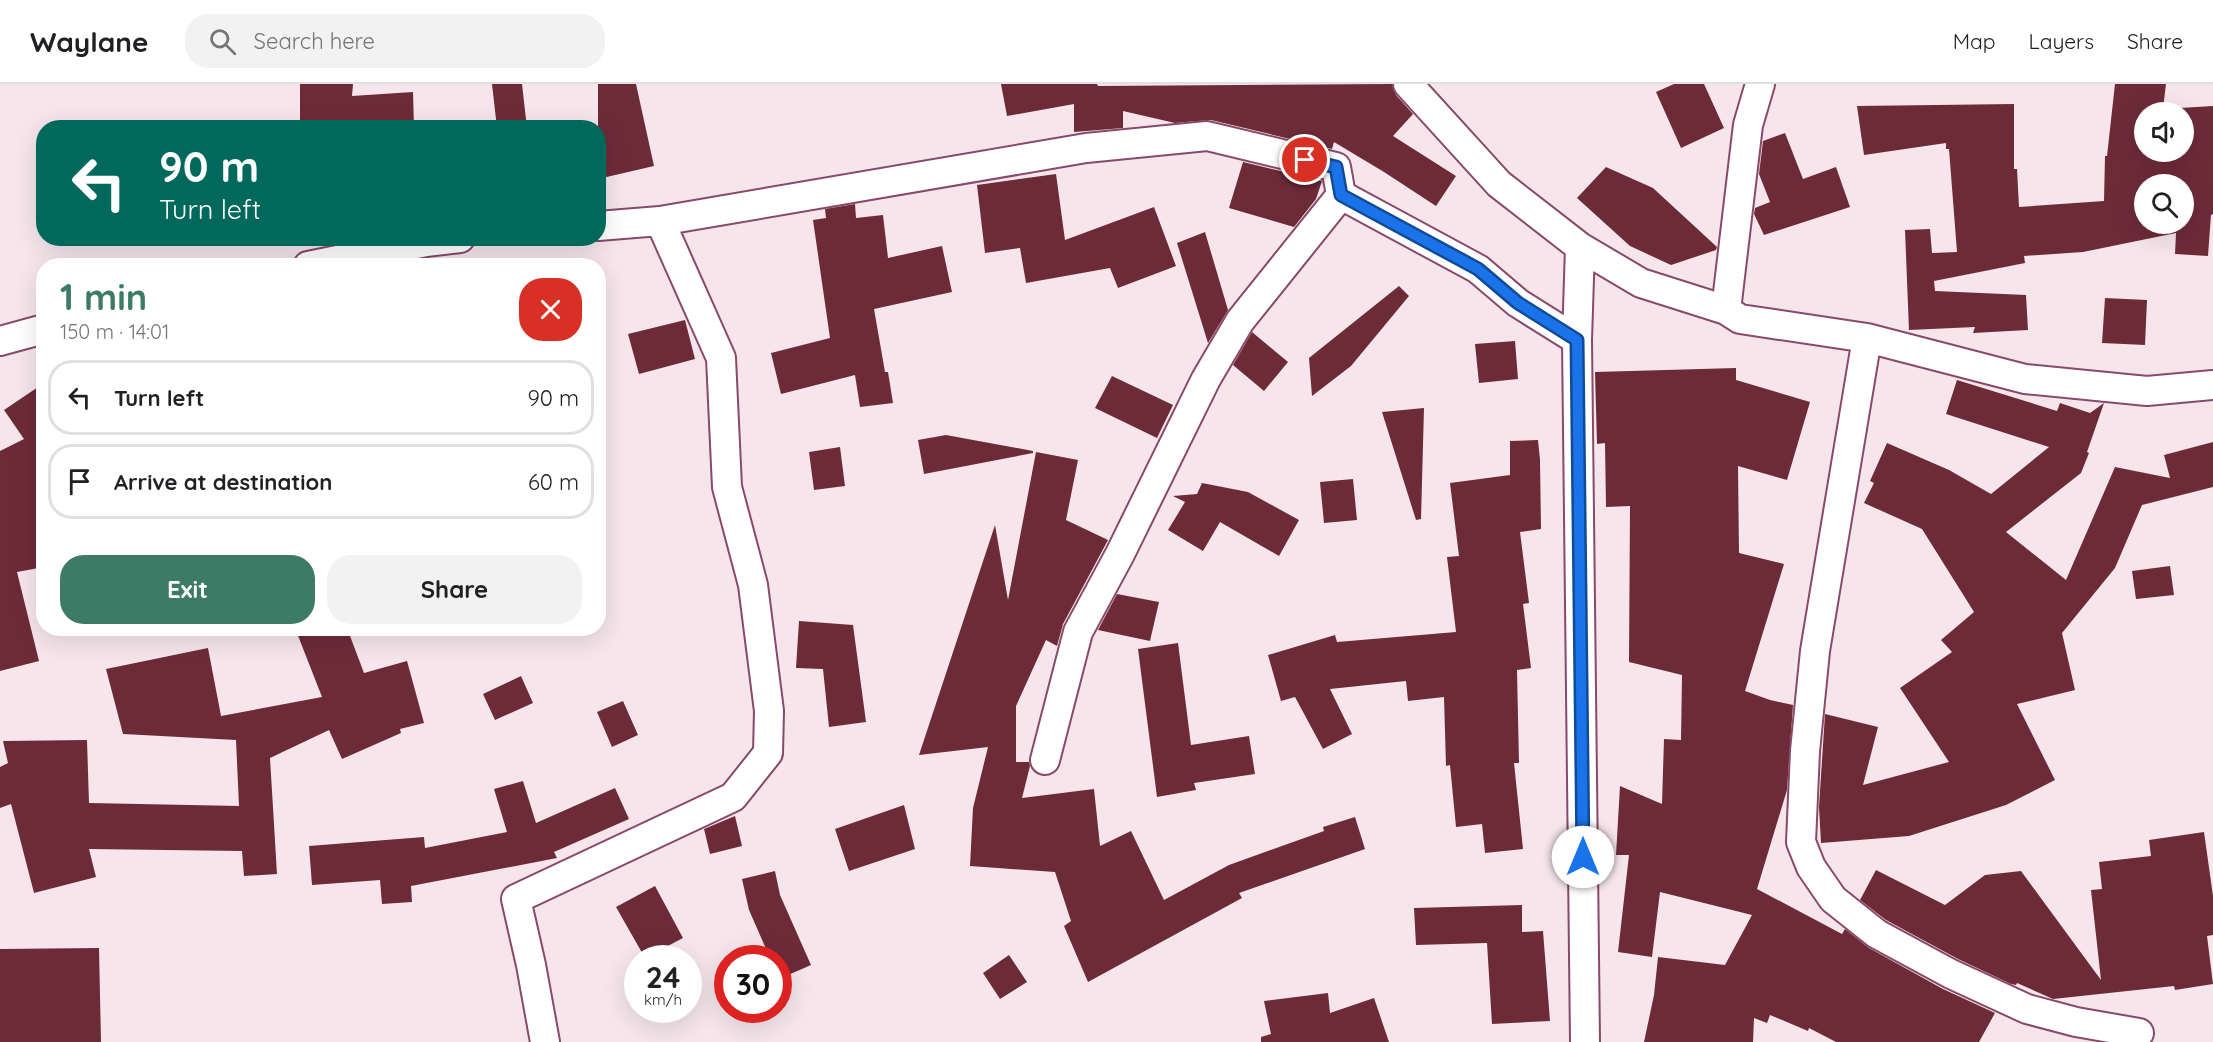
<!DOCTYPE html>
<html lang="en">
<head>
<meta charset="utf-8">
<style>
  :root { --surface:#fff; --page:#f2f2f2; --text:#202124; --muted:#757577; --line:#e0e0e0; --accent:#3d7b67 }
  body { margin:0; font-family:Quicksand,sans-serif; background:var(--page); color:var(--text); height:100vh; display:flex; flex-direction:column; font-size:22px; white-space:nowrap }
  * { box-sizing:border-box; margin:0 }
  p { font-size:20px; color:var(--muted) }
  .icon { flex:none; width:33px; height:33px; fill:none; stroke:currentColor; stroke-width:2; stroke-linecap:round; stroke-linejoin:round }
  .map { position:relative; flex:1; overflow:hidden }
  .side { position:absolute; left:36px; top:174px; width:570px; height:378px; display:flex; flex-direction:column; background:var(--surface); border-radius:24px; box-shadow:0 6px 24px #0002 }
  .side>* { flex:none }
  .banner { position:absolute; left:36px; top:36px; width:570px; height:126px; border-radius:24px; box-shadow:0 6px 24px #0002; background:#00695c; color:#fff; overflow:hidden }
  .buttons { position:absolute; left:2134px; top:18px; display:grid; gap:12px }
  .buttons a { display:grid; place-items:center; width:60px; height:60px; border-radius:50%; background:var(--surface); box-shadow:0 6px 24px #0002; font-size:30px }
  .speed { position:absolute; left:624px; top:861px; display:flex; gap:12px; font-size:30px; font-weight:700; text-align:center }
  .speed>* { display:grid; place-content:center; width:78px; height:78px; border-radius:50%; background:var(--surface); box-shadow:0 6px 24px #0002; line-height:1 }
  .speed small { font-size:15px; font-weight:400 }
  .speed .limit { border:9px solid #d22; background:#fff; color:#111 }
  .pin { position:absolute; display:grid; place-items:center; width:51px; height:51px; color:#fff; margin:-26px; border:3px solid #fff; border-radius:50%; box-shadow:0 2px 6px #0007 }
  .me { position:absolute; width:66px; margin:-33px; rotate:0deg; stroke-linejoin:round; filter:drop-shadow(0 0 4px #0008) }
  .turn { display:flex; align-items:center; gap:21px; height:126px; padding:0 24px; font-size:27px }
  .turn .icon { width:78px; height:78px; stroke-width:2.5 }
  .turn b { display:block; font-size:42px; line-height:51px }
  .round { display:grid; place-items:center; flex:none; width:63px; height:63px; border-radius:24px; background:var(--page) }
  .headline { display:flex; align-items:center; justify-content:space-between; height:102px; padding:0 24px }
  h1 { font-size:36px; font-weight:700; line-height:45px; color:var(--accent) }
  .cta { display:flex; gap:12px; margin-top:auto; padding:12px 24px }
  .cta a { flex:1; height:69px; border-radius:24px; background:var(--accent); color:#fff; font-size:24px; font-weight:700; line-height:69px; text-align:center }
  .cta a+a { background:var(--page); color:var(--text) }
  ul { padding:0; list-style:none }
  li { display:flex; align-items:center; gap:18px; height:75px; margin:0 12px 9px; padding:0 12px; border:3px solid var(--line); border-radius:24px }
  li div { flex:1 }
  li b { display:block; font-size:22px }
  li em { font-style:normal }
  header { display:flex; align-items:center; gap:36px; box-sizing:border-box; height:84px; padding:0 30px; background:var(--surface); border-bottom:2px solid var(--line) }
  header strong { font-size:28px }
  nav { display:flex; gap:33px; margin-inline-start:auto; font-size:21px }
  .search { width:420px; height:54px; background:var(--page); display:flex; align-items:center; gap:15px; box-sizing:border-box; padding:0 21px; border-radius:24px; color:var(--muted); font-size:22px }
  .map>svg:first-child { display:block }
  .building { fill:#6d2b38; fill-rule:evenodd }
  .lines { fill:none; stroke-linecap:round; stroke-linejoin:round }
  .street-casing { stroke:#894968; stroke-width:32 }
  .street { stroke:#fff; stroke-width:28 }
  .route-casing { stroke:#114b97; stroke-width:15 }
  .route { stroke:#1a73e8; stroke-width:10 }
</style>
</head>
<body>
<header>
<strong>Waylane</strong>
<div class="search"><svg class="icon" aria-label="search" viewBox="0 0 24 24"><circle cx="10" cy="10" r="6"/><path d="M15 15l6 6"/></svg>Search here</div>
<nav><a>Map</a><a>Layers</a><a>Share</a></nav>
</header>
<div class="map">
<svg width="2213" height="958" viewBox="0 0 2213 958">
  <rect width="100%" height="100%" fill="#f6e6ec"/>
  <path class="building" d="M 300,0 L 353,0 L 352,12 L 413,8 L 414,44 L 300,44 Z
    M 492,0 L 522,0 L 527,44 L 497,44 Z
    M 598,0 L 636,0 L 654,82 L 598,95 Z
    M 1001,0 L 1097,0 L 1098,2 L 1392,0 L 1396,11 L 1413,30 L 1393,52 L 1456,92 L 1436,122 L 1384,88 L 1334,58 L 1332,65 L 1211,36 L 1175,39 L 1123,27 L 1123,44 L 1074,48 L 1074,20 L 1007,32 Z
    M 1674,0 L 1704,0 L 1724,44 L 1681,64 L 1656,8 Z
    M 2115,0 L 2166,0 L 2163,25 L 2213,22 L 2213,130 L 2211,131 L 2208,172 L 2175,170 L 2176,149 L 2083,168 L 2024,172 L 2025,179 L 1934,197 L 1935,207 L 2026,211 L 2028,246 L 1973,249 L 1975,243 L 1909,246 L 1905,146 L 1930,145 L 1932,169 L 1957,168 L 1949,65 L 1946,65 L 1946,59 L 1864,71 L 1857,22 L 2014,20 L 2014,85 L 2017,85 L 2019,123 L 2104,117 L 2105,72 L 2107,72 ZM 2145,28 L 2184,28 L 2184,68 L 2145,68 ZM 2145,100 L 2184,100 L 2184,140 L 2145,140 Z
    M 1785,49 L 1803,95 L 1836,83 L 1850,123 L 1764,151 L 1754,130 L 1755,124 L 1770,118 L 1759,90 L 1763,57 Z
    M 1243,78 L 1322,97 L 1316,115 L 1294,143 L 1229,124 Z
    M 1606,83 L 1653,104 L 1717,163 L 1716,166 L 1671,181 L 1630,162 L 1577,114 Z
    M 1056,90 L 1065,156 L 1154,123 L 1176,182 L 1118,204 L 1110,184 L 1026,199 L 1020,164 L 985,169 L 977,101 Z
    M 855,120 L 856,134 L 883,131 L 888,174 L 942,162 L 952,208 L 874,225 L 885,288 L 888,288 L 893,319 L 860,323 L 855,291 L 781,310 L 771,269 L 830,254 L 813,136 L 826,134 L 825,125 Z
    M 1205,148 L 1228,226 L 1208,259 L 1177,159 Z
    M 1399,202 L 1409,212 L 1351,282 L 1312,312 L 1309,274 Z
    M 2105,214 L 2147,216 L 2145,261 L 2102,259 Z
    M 685,236 L 695,275 L 639,290 L 628,250 Z
    M 1252,248 L 1288,278 L 1264,307 L 1233,281 Z
    M 1515,257 L 1518,295 L 1479,299 L 1475,260 Z
    M 1736,284 L 1736,296 L 1810,318 L 1787,396 L 1738,382 L 1739,469 L 1784,480 L 1745,607 L 1770,616 L 1793,621 L 1787,706 L 1757,805 L 1842,850 L 1845,845 L 1869,864 L 1943,905 L 1995,929 L 1979,958 L 1836,958 L 1809,944 L 1808,947 L 1770,931 L 1767,939 L 1754,934 L 1753,958 L 1644,958 L 1654,911 L 1658,873 L 1725,881 L 1752,831 L 1660,808 L 1652,873 L 1618,868 L 1629,771 L 1616,771 L 1620,702 L 1662,720 L 1664,655 L 1681,656 L 1682,591 L 1629,578 L 1630,422 L 1606,423 L 1605,359 L 1597,360 L 1595,288 Z
    M 1112,292 L 1173,321 L 1157,354 L 1095,324 Z
    M 1957,296 L 2057,327 L 2060,319 L 2090,329 L 2104,319 L 2087,368 L 2089,369 L 2081,389 L 2006,448 L 2066,496 L 2115,383 L 2170,394 L 2164,371 L 2213,358 L 2213,403 L 2142,421 L 2115,484 L 2062,549 L 2075,606 L 2017,620 L 2055,696 L 2006,721 L 1909,752 L 1821,759 L 1819,723 L 1825,630 L 1878,643 L 1863,701 L 1949,678 L 1900,604 L 1952,568 L 1941,556 L 1974,528 L 1922,445 L 1864,419 L 1874,399 L 1870,397 L 1887,359 L 1949,386 L 1991,410 L 2049,363 L 1946,330 Z
    M 44,299 L 44,483 L 17,488 L 39,577 L 0,587 L 0,367 L 24,355 L 4,326 Z
    M 1424,324 L 1421,435 L 1416,436 L 1382,328 Z
    M 946,351 L 1033,367 L 1033,369 L 924,390 L 918,356 Z
    M 1538,356 L 1540,376 L 1541,445 L 1520,448 L 1529,519 L 1523,520 L 1531,584 L 1517,586 L 1519,679 L 1514,679 L 1523,765 L 1485,769 L 1482,740 L 1456,743 L 1450,681 L 1446,682 L 1444,613 L 1408,617 L 1406,597 L 1330,605 L 1352,650 L 1323,665 L 1295,613 L 1281,617 L 1268,571 L 1335,551 L 1337,558 L 1456,548 L 1447,473 L 1459,472 L 1450,399 L 1510,391 L 1510,357 Z
    M 840,363 L 845,402 L 814,406 L 809,368 Z
    M 1036,368 L 1078,376 L 1066,436 L 1108,456 L 1063,540 L 1057,562 L 1046,556 L 1016,622 L 1016,678 L 1029,678 L 1030,682 L 1022,714 L 1094,705 L 1100,762 L 1131,747 L 1164,816 L 1229,781 L 1324,747 L 1323,743 L 1355,733 L 1365,765 L 1239,809 L 1242,814 L 1088,898 L 1064,842 L 1071,837 L 1055,788 L 970,782 L 973,724 L 988,663 L 919,671 L 995,441 L 1008,516 Z
    M 1353,395 L 1357,436 L 1324,439 L 1320,398 Z
    M 1202,399 L 1248,408 L 1299,436 L 1279,472 L 1220,438 L 1203,467 L 1168,446 L 1185,418 L 1173,412 L 1197,410 Z
    M 2170,482 L 2174,511 L 2136,515 L 2132,487 Z
    M 1117,510 L 1159,518 L 1150,557 L 1098,546 Z
    M 799,537 L 853,541 L 866,638 L 829,643 L 823,585 L 796,584 Z
    M 295,544 L 347,544 L 364,589 L 407,577 L 424,639 L 400,645 L 401,649 L 342,675 L 329,646 L 270,674 L 277,790 L 244,792 L 242,767 L 89,765 L 96,793 L 34,809 L 11,720 L 0,724 L 0,683 L 8,679 L 3,657 L 87,656 L 89,719 L 239,722 L 236,656 L 123,650 L 106,585 L 208,564 L 221,632 L 322,613 Z
    M 1178,559 L 1191,661 L 1249,652 L 1255,690 L 1194,699 L 1196,706 L 1157,713 L 1138,565 Z
    M 521,592 L 533,619 L 495,636 L 483,610 Z
    M 623,617 L 638,651 L 612,663 L 597,628 Z
    M 523,697 L 536,739 L 615,704 L 629,735 L 554,768 L 557,774 L 411,802 L 412,818 L 382,820 L 380,796 L 312,801 L 309,762 L 424,753 L 425,764 L 507,748 L 494,705 Z
    M 904,721 L 915,765 L 849,787 L 835,745 Z
    M 735,732 L 742,762 L 710,770 L 704,745 Z
    M 2204,748 L 2213,812 L 2213,851 L 2207,852 L 2213,900 L 2175,906 L 2174,902 L 2053,915 L 2017,899 L 2016,901 L 2011,900 L 1958,875 L 1886,836 L 1860,816 L 1876,786 L 1945,821 L 1985,791 L 2021,787 L 2101,896 L 2091,806 L 2102,805 L 2099,778 L 2151,772 L 2149,756 Z
    M 775,787 L 780,811 L 811,881 L 779,895 L 778,874 L 770,874 L 749,826 L 742,795 Z
    M 655,802 L 683,854 L 645,874 L 616,823 Z
    M 1522,821 L 1522,848 L 1543,847 L 1550,937 L 1492,940 L 1487,859 L 1416,861 L 1414,824 Z
    M 99,864 L 101,958 L 0,958 L 0,865 Z
    M 1009,871 L 1027,898 L 1000,915 L 983,889 Z
    M 1328,909 L 1330,929 L 1374,914 L 1389,958 L 1261,958 L 1261,953 L 1271,950 L 1264,917 Z"/>
  <g class="lines">
    <defs>
      <path id="street" d="M 1408,0 L 1499,100 L 1580,163 L 1641,199 L 1726,226 L 1740,235 L 1867,254 L 2025,295 L 2147,307 L 2213,301
        M 598,142 L 660,137 L 1086,64 L 1207,52 L 1336,83 L 1341,111 L 1478,185 L 1518,219 L 1577,256
        M 1580,163 L 1577,256 L 1585,958
        M 308,182 L 426,158 L 460,154
        M 1726,226 L 1748,41 L 1760,0
        M 1867,254 L 1815,567 L 1805,667 L 1801,758 L 1811,783 L 1833,815 L 1877,850 L 1951,890 L 2027,925 L 2076,938 L 2139,949
        M 0,257 L 44,245
        M 1045,676 L 1078,548 L 1120,470 L 1206,295 L 1240,237 L 1341,111
        M 545,958 L 531,881 L 516,815 L 733,713 L 768,669 L 769,627 L 753,501 L 727,403 L 721,274 L 660,137"/>
    </defs>
    <use href="#street" class="street-casing"/>
    <use href="#street" class="street"/>
  </g>
  <g class="lines">
    <defs>
      <path id="route" d="M 1305,76 L 1336,83 L 1341,111 L 1478,185 L 1518,219 L 1577,256 L 1583,773"/>
    </defs>
    <use href="#route" class="route-casing"/>
    <use href="#route" class="route"/>
  </g>
</svg>
<div class="buttons">
<a><svg class="icon" aria-label="sound" viewBox="0 0 24 24"><path d="M4 9h4l5-4v14l-5-4H4zM17 9q2 3 0 6"/></svg></a>
<a><svg class="icon" aria-label="search" viewBox="0 0 24 24"><circle cx="10" cy="10" r="6"/><path d="M15 15l6 6"/></svg></a>
</div>
<div class="speed"><div>24<small>km/h</small></div><div class="limit">30</div></div>
<div class="pin" style="left:1305px;top:76px;background:#d93025"><svg class="icon" aria-label="arrive" viewBox="0 0 24 24"><path d="M6 21V4h12l-3 4 3 4H6"/></svg></div>
<svg class="me" style="left:1583px;top:773px" viewBox="-20 -20 40 40"><circle r="19" fill="#fff"/><path d="M0-13L10 11 0 6-10 11z" fill="#1a73e8"/></svg>
<div class="banner">
<div class="turn"><svg class="icon" aria-label="left" viewBox="0 0 24 24"><path d="M17 20v-9H6M10 6l-5 5 5 5"/></svg><div><b>90 m</b>Turn left</div></div>
</div>
<section class="side">
<div class="headline"><div><h1>1 min</h1><p>150 m · 14:01</p></div><a class="round" style="background:#d93025;color:#fff"><svg class="icon" aria-label="close" viewBox="0 0 24 24"><path d="M6 6l12 12M18 6L6 18"/></svg></a></div>
<ul>
<li><svg class="icon" aria-label="left" viewBox="0 0 24 24"><path d="M17 20v-9H6M10 6l-5 5 5 5"/></svg><div><b>Turn left</b></div><em>90 m</em></li>
<li><svg class="icon" aria-label="arrive" viewBox="0 0 24 24"><path d="M6 21V4h12l-3 4 3 4H6"/></svg><div><b>Arrive at destination</b></div><em>60 m</em></li>
</ul>
<div class="cta"><a>Exit</a><a>Share</a></div>
</section>
</div>
</body>
</html>
